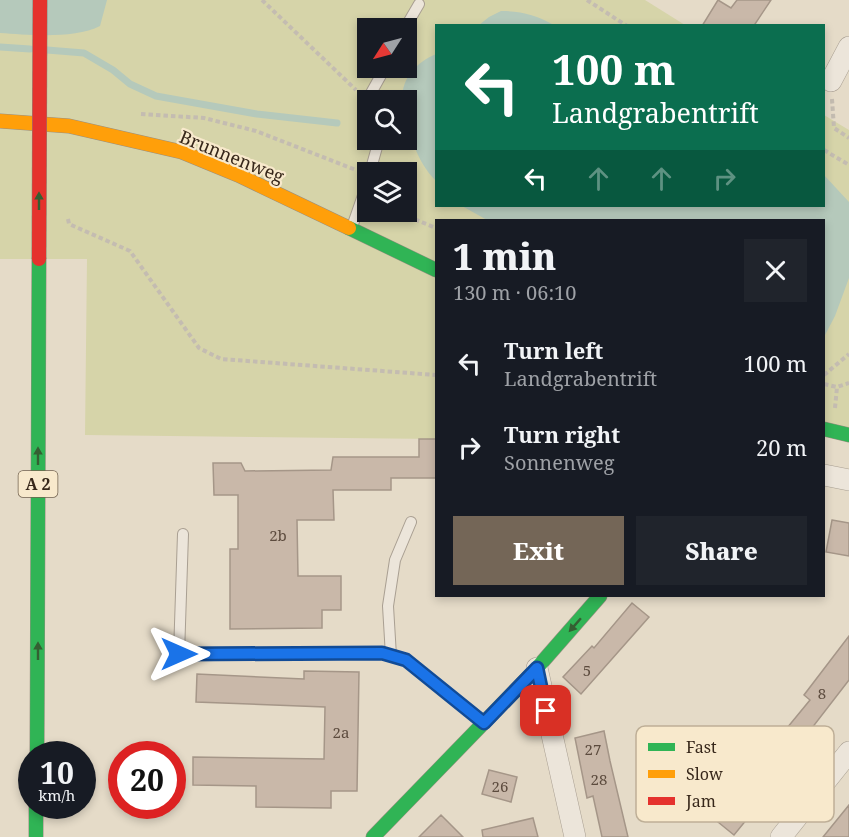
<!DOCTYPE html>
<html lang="en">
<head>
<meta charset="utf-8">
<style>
  :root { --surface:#171b24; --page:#20242c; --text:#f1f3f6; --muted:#9ea1a6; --accent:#746657 }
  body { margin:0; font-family:"Noto Serif",serif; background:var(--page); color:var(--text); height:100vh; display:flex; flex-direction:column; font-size:22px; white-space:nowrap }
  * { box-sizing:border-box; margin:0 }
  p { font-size:20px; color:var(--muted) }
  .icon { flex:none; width:33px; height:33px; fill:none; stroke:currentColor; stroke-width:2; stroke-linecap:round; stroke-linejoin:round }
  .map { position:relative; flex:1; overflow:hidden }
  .details { position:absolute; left:435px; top:219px; width:390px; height:378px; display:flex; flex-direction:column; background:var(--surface); border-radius:0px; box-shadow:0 3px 9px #0003 }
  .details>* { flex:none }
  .guide { position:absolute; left:435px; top:24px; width:390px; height:183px; border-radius:0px; box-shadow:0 3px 9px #0003; background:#0b6e4f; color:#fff; overflow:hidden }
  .needle { width:39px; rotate:234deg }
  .buttons { position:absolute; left:357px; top:18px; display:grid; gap:12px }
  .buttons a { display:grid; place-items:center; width:60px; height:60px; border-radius:0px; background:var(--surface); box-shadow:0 3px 9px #0003; font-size:30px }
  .speed { position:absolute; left:18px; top:741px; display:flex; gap:12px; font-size:30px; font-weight:700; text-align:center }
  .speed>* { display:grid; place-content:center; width:78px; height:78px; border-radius:50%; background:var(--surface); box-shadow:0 3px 9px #0003; line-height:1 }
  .speed small { font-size:15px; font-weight:400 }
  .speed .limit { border:9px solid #d22; background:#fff; color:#111 }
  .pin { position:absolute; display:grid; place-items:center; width:51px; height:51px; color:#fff; margin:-26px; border-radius:12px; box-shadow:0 3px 9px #0006 }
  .me { position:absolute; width:66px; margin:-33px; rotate:90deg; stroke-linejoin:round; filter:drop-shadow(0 0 4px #0008) }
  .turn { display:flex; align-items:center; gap:21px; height:126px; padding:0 18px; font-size:27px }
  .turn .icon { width:78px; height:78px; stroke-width:2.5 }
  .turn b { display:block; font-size:42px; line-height:51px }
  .lanes { display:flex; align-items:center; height:57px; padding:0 18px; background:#0003; justify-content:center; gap:30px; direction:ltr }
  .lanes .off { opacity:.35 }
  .round { display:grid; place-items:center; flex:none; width:63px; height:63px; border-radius:0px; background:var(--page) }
  .headline { display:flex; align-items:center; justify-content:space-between; height:102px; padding:0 18px }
  h1 { font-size:36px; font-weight:800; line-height:45px }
  .primary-button { display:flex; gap:12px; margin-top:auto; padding:12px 18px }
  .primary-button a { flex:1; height:69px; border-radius:0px; background:var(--accent); color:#fff; font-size:24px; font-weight:800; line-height:69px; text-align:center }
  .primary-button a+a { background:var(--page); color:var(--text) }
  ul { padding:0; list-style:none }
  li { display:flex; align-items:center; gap:18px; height:84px; padding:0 18px }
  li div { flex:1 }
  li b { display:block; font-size:22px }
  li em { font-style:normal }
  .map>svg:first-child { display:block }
  .green { fill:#d6d4a9; fill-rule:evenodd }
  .water { fill:#b5c9bb }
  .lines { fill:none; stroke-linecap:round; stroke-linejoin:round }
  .stream { stroke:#b5c9bb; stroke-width:7 }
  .building { fill:#c9b8a9; stroke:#a59688; stroke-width:1.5 }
  .lane-casing { stroke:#a99f92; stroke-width:12 }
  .street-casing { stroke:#a99f92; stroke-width:22 }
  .fast-casing { stroke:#998f82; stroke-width:15 }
  .slow-casing { stroke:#998f82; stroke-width:15 }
  .path { stroke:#c4bcb1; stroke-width:4; stroke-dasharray:4.5 3; stroke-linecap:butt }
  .lane { stroke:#ece5da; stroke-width:10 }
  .street { stroke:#ece5da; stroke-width:21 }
  .fast { stroke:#30b455; stroke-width:14 }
  .slow { stroke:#ff9f0a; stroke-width:14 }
  .jam-bridge-casing { stroke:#8e8579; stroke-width:15; stroke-linecap:butt }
  .jam-bridge { stroke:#e5322d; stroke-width:14 }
  .oneway { fill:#345f32 }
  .route-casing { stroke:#114b97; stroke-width:15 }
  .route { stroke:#1a73e8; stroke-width:10 }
  .labels { text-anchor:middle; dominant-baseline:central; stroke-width:4.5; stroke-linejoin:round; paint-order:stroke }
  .number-label { font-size:15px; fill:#5c4b3e }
  .shield { fill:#f8e9cc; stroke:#71614f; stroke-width:1.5 }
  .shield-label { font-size:16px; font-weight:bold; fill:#37271a }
  .street-label { font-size:18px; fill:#37271a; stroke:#f8e9cc }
  .key { fill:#f8e9cc; stroke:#beaf97; stroke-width:1.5 }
  .key-label { font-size:16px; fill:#37271a }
</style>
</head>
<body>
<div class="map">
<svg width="849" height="837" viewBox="0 0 849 837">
  <rect width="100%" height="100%" fill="#e5dbc8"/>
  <path class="green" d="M 0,0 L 645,0 L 685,25 L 436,26 L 436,206 L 824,206 L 824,115 L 849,130 L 849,430 L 824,425 L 824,220 L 436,220 L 436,439 L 85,435 L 87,259 L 0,259 ZM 368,28 L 406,28 L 406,68 L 368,68 ZM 368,100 L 406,100 L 406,140 L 368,140 ZM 368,172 L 406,172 L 406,212 L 368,212 Z"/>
  <path class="water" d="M 0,0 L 107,0 L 100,26 C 75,39 29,35 0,33 Z
    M 501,11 C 522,11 536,15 554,25 L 479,25 L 489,17 Z
    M 436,54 L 436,181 C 416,161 406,129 406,100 L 402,100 C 402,77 416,63 436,54 Z
    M 824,175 L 849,202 L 849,278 L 835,316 L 824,337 L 824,220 L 487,220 L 462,206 L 824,206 Z"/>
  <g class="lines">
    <path class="stream" d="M 0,47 L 30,49
      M 47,50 L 84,53 L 113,70 L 130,84 L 156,96 L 257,114 L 337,123"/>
  </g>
  <path class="building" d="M 718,0 L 731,8 L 737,0 L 771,0 L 755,24 L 758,26 L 702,26 Z
    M 419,439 L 436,439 L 436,478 L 391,478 L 391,490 L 333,490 L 334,520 L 297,520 L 298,576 L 341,576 L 341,610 L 322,610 L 322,628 L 230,629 L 230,549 L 238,549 L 238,495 L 214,495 L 213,463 L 241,463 L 245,471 L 331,470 L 333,457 L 419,457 Z
    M 832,520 L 849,523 L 849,556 L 826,552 Z
    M 632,603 L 649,617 L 581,694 L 563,677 L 592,646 L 594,648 Z
    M 849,636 L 849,680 L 808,733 L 814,737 L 734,835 L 713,818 L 810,700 L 804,695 Z
    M 304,671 L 359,672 L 357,791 L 331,791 L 331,808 L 256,807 L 256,786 L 193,785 L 193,757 L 324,759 L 325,707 L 196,702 L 197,674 L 304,679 Z
    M 604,731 L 610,761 L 628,837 L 602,837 L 593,796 L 587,798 L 575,738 Z
    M 489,770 L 517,777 L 511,802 L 482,794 Z
    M 849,805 L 849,837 L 823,837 Z
    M 441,815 L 463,837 L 419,837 Z
    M 533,818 L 538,837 L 483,837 L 482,830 Z"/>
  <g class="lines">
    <defs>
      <path id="lane" d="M 405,28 L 419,4
        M 366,102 L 385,68
        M 370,172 L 379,140
        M 352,227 L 368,181
        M 183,534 L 179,654 L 382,653 L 406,660 L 483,721
        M 391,656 L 388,606 L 395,560 L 411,522"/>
      <path id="street" d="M 831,81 L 849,47
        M 824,475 L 849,480
        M 537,668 L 575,837
        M 781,837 L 849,752"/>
      <path id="fast" d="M 349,228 L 436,270
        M 824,429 L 849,435
        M 37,754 L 39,259
        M 36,806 L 36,837
        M 373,837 L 537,668 L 600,596"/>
      <path id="slow" d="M 0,121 L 69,126 L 182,152 L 238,175 L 349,228"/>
    </defs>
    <use href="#lane" class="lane-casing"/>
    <use href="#street" class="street-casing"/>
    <use href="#fast" class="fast-casing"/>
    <use href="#slow" class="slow-casing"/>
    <path class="path" d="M 262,0 L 356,90
      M 587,0 L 627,26
      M 832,99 L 834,128 L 849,138
      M 141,114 L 204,118 L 256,131 L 356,170
      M 824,150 L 849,165
      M 406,209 L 409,217 L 436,228
      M 68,219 L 69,224 L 130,251 L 199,348 L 221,359 L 436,375
      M 824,375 L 849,354
      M 824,384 L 837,387 L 849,383
      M 835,408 L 837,387"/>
    <use href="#lane" class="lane"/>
    <use href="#street" class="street"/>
    <use href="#fast" class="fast"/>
    <use href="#slow" class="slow"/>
    <defs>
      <path id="jam-bridge" d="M 39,259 L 40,0"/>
    </defs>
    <use href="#jam-bridge" class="jam-bridge-casing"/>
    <use href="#jam-bridge" class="jam-bridge"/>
  </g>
  <defs><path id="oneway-solid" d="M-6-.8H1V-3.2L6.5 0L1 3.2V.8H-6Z" transform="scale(1.5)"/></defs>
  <g class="oneway">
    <use href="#oneway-solid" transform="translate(39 201) rotate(-90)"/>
    <use href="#oneway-solid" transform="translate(38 456) rotate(-90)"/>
    <use href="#oneway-solid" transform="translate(575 625) rotate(131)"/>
    <use href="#oneway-solid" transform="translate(38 651) rotate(-90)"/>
  </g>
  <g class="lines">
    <defs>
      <path id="route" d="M 179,654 L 382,653 L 406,660 L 484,723 L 537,668 L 546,711"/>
    </defs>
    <use href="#route" class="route-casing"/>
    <use href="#route" class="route"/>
  </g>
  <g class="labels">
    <g class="number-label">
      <text x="278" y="535">2b</text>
      <text x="587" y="670">5</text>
      <text x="822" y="693">8</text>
      <text x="341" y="732">2a</text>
      <text x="593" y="749">27</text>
      <text x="599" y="779">28</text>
      <text x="500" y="786">26</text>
    </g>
    <rect class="shield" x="18.5" y="471" width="39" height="26" rx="4.5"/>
    <g class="shield-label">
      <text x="38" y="484">A 2</text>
    </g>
    <g class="street-label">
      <text transform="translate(232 156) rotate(22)">Brunnenweg</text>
    </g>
  </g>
  <rect x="636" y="726" width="198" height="96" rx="9" class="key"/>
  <rect x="648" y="743" width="27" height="8" fill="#30b455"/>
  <rect x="648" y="770" width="27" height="8" fill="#ff9f0a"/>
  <rect x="648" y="797" width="27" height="8" fill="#e5322d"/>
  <g class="key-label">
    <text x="686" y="753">Fast</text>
    <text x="686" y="780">Slow</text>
    <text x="686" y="807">Jam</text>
  </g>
</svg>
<div class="buttons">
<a><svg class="needle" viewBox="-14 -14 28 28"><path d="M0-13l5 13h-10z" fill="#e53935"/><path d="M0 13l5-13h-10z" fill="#9ea1a6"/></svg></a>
<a><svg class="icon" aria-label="search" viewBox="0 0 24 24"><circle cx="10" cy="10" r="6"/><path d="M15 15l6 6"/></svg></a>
<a><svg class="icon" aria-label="layers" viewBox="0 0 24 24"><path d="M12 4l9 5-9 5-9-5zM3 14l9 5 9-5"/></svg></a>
</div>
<div class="speed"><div>10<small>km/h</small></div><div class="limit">20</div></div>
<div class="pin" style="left:546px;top:711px;background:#d93025"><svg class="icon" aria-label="arrive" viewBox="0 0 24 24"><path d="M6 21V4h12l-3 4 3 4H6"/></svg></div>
<svg class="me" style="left:179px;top:654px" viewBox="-20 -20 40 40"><path d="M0-17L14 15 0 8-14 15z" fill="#1a73e8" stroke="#fff" stroke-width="4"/></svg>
<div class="guide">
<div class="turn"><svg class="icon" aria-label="left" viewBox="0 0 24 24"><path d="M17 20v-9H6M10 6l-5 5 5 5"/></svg><div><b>100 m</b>Landgrabentrift</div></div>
<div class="lanes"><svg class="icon" aria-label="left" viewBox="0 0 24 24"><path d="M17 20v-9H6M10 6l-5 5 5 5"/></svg><svg class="icon off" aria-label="ahead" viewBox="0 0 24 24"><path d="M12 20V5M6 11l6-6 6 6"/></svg><svg class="icon off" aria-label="ahead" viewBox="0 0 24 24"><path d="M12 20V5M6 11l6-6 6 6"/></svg><svg class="icon off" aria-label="right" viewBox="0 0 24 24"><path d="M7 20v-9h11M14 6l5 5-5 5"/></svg></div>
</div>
<section class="details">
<div class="headline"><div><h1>1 min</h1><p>130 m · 06:10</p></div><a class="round"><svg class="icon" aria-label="close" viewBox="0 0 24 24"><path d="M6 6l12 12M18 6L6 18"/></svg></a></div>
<ul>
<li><svg class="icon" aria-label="left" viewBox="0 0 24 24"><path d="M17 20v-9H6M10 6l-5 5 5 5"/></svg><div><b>Turn left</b><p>Landgrabentrift</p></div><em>100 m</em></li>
<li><svg class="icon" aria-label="right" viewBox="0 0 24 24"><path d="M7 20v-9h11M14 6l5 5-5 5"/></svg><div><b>Turn right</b><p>Sonnenweg</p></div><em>20 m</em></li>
</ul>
<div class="primary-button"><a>Exit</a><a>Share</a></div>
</section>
</div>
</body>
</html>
